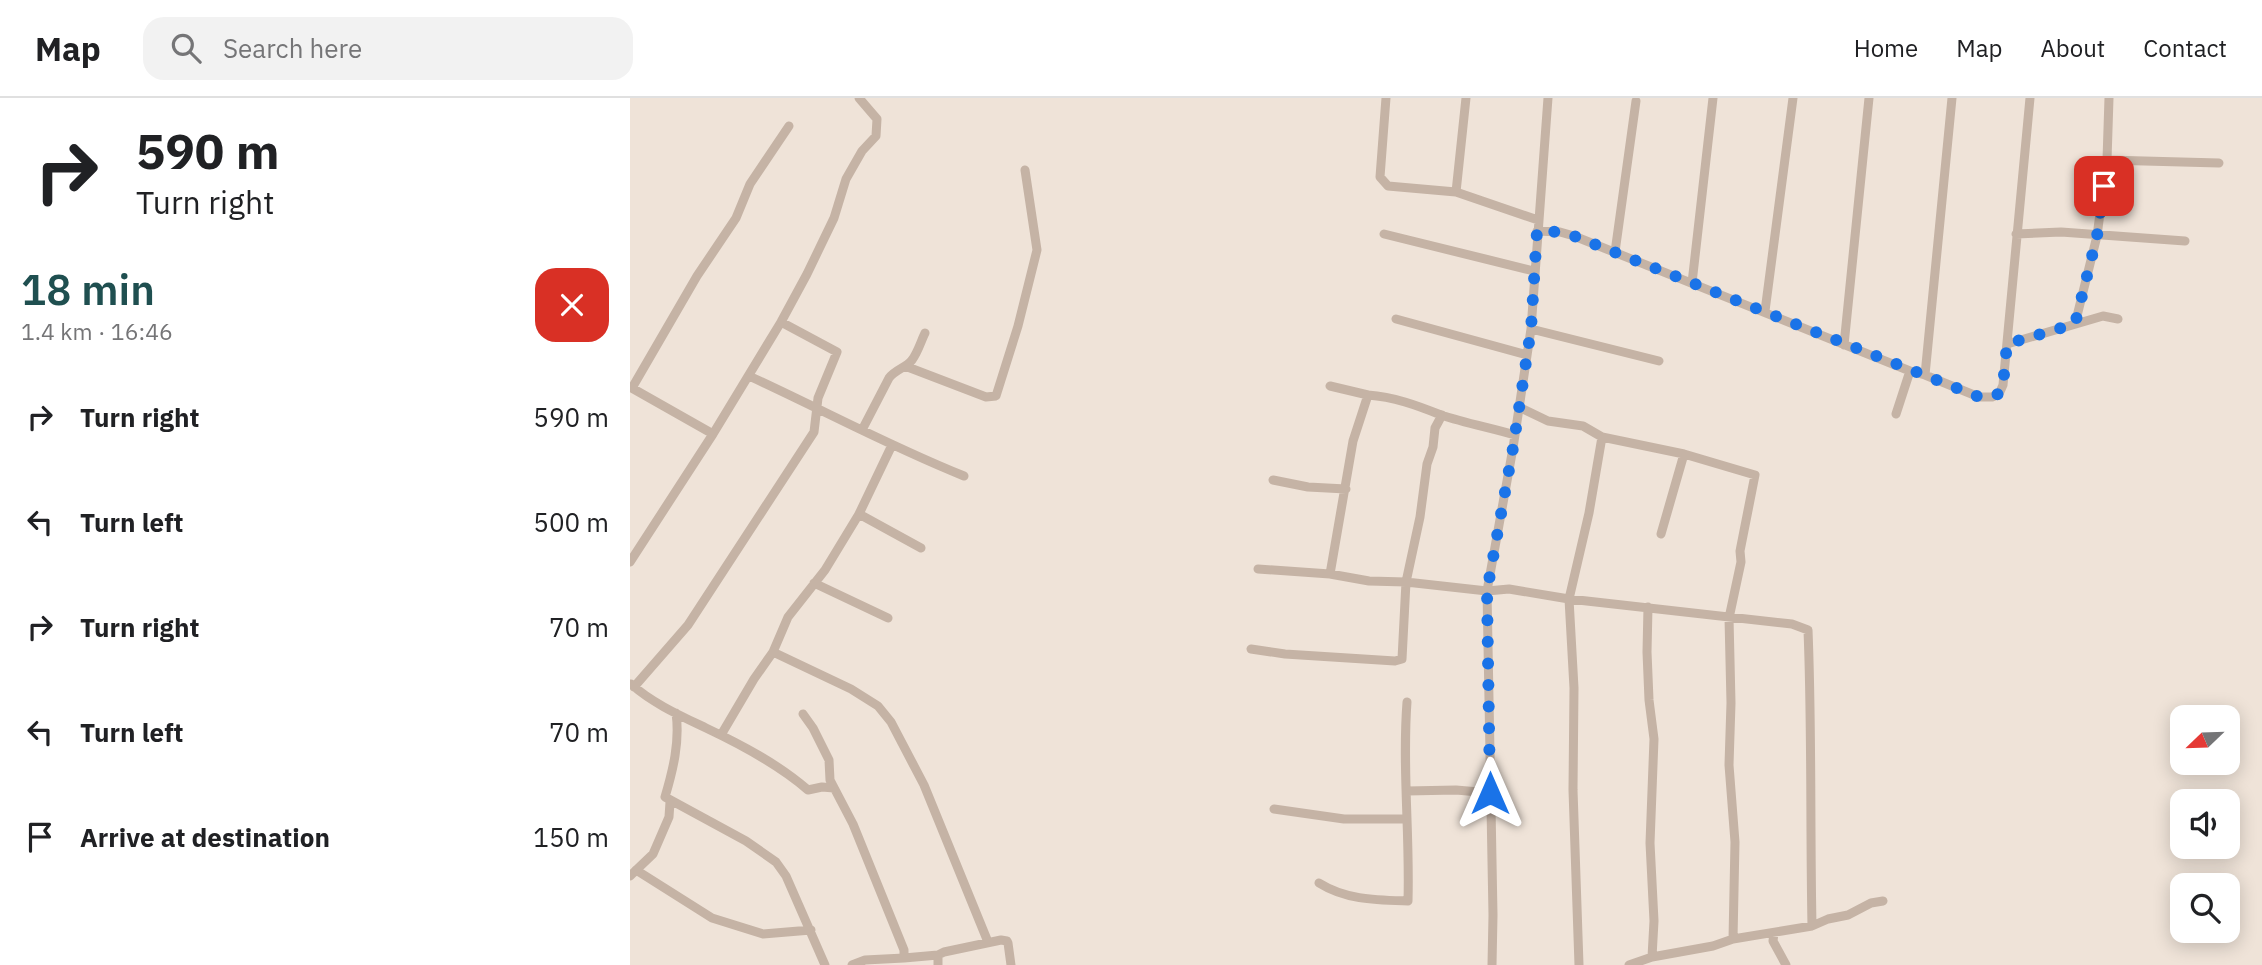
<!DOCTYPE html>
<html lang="en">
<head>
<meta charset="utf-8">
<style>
  :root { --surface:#fff; --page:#f2f2f2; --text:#202124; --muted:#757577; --line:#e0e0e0; --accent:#1f4f50 }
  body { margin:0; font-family:"IBM Plex Sans",sans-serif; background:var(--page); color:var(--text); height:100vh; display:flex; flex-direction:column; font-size:26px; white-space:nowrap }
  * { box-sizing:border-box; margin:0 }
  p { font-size:23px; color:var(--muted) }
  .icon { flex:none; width:38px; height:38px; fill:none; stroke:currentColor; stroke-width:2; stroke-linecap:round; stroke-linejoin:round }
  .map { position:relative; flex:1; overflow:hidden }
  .panel { display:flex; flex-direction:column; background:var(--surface); width:630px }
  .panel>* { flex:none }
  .banner { background:#fff; color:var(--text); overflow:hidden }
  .needle { width:46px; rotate:247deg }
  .buttons { position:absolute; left:1540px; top:607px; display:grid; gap:14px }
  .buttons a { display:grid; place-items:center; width:70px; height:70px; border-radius:14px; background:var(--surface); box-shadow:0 4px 18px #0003; font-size:35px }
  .pin { position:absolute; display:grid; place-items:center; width:60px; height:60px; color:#fff; margin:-30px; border-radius:14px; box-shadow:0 4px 10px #0006 }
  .me { position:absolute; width:77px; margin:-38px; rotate:0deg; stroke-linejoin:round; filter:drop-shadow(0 0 5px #0008) }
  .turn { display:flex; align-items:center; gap:24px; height:147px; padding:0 21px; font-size:32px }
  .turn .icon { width:91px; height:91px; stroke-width:2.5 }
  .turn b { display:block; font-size:49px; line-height:60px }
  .round { display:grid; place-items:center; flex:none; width:74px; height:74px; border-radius:21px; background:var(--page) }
  .headline { display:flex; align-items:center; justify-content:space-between; height:119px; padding:0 21px }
  h1 { font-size:42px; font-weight:600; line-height:52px; color:var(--accent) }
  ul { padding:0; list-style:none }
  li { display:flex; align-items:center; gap:21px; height:105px; padding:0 21px }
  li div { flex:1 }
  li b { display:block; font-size:26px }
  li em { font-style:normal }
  header { display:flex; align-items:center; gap:42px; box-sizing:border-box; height:98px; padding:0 35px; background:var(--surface); border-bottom:2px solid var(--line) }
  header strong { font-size:33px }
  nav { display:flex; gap:38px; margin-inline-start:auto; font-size:24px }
  .search { width:490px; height:63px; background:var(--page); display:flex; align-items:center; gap:18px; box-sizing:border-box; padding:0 24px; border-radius:21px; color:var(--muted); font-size:26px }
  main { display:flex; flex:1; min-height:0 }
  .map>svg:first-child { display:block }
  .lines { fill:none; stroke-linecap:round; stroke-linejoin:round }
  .minor { stroke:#c5b3a5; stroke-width:9 }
  .route { stroke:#1a73e8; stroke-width:12; stroke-dasharray:0 21.6 }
</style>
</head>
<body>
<header>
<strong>Map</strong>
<div class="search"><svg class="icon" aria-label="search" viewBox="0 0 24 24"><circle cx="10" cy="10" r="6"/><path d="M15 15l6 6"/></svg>Search here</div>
<nav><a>Home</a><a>Map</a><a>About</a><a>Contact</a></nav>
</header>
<main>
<section class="panel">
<div class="banner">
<div class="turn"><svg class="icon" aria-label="right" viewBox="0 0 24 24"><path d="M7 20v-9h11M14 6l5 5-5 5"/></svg><div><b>590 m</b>Turn right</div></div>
</div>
<div class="headline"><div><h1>18 min</h1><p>1.4 km · 16:46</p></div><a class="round" style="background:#d93025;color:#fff"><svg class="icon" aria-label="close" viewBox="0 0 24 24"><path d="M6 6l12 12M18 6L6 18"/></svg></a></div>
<ul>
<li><svg class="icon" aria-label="right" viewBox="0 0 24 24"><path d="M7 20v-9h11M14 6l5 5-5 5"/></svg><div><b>Turn right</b></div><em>590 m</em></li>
<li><svg class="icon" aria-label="left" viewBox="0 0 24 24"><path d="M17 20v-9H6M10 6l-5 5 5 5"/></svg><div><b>Turn left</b></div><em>500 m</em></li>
<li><svg class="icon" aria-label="right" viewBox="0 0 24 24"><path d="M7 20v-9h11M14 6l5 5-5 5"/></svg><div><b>Turn right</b></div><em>70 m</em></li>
<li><svg class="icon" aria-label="left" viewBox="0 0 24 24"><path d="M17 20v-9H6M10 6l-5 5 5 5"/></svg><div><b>Turn left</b></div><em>70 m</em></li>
<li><svg class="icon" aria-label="arrive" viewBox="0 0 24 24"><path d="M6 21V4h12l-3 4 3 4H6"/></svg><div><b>Arrive at destination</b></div><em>150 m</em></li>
</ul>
</section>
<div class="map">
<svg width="1632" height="867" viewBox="0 0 1632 867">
  <rect width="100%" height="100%" fill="#efe3d8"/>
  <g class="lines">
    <path class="minor" d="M 756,0 L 750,79 L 758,88 L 826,94 L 908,122
      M 1477,62 L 1589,65
      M 826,94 L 836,0
      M 907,133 L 930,134 L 944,138 L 1280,273 L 1295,277 L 1349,299 L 1362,299 L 1369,296 L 1373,287 L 1400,0
      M 754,136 L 904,173
      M 1386,136 L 1431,134 L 1555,143
      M 985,154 L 1006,3
      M 1062,185 L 1083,0
      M 1135,213 L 1163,0
      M 766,221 L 897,257
      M 1445,226 L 1467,138 L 1477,62 L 1479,0
      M 901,231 L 1029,263
      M 1377,246 L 1473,218 L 1488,221
      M 1214,247 L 1239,0
      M 275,268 L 356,299 L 366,298 L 388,228 L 407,152 L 395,72
      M 1295,277 L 1322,0
      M 119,278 C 191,311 261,349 334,378
      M 700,288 L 738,297
      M 0,289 L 83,336
      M 2,290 L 67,178 L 106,120 L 120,86 L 159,28
      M 889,309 L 918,323 L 953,328 L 972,339 L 1054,356 L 1125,377 L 1110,453 L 1111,464 L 1099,520 L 1101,605 L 1099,667 L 1105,744 L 1103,841
      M 1266,316 L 1280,273
      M 232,332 L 259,280 C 266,271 276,270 282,262 C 288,254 291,243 295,235
      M 885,337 C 861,330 835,325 811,317 C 786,307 764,299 738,297 L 723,343 L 700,476 L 739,483 L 776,484 L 857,493 L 879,491 L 939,501 L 1162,526 L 1178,532 C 1182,631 1180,729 1182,828
      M 262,347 L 229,416 L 291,450
      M 643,382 L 678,389 L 716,391
      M 1031,436 L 1054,356
      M 0,464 L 83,336 L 151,224 L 177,176 L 204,120 L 216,81 L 232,53 L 246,38 L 247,21 L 229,0
      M 628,471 L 700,476
      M 184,485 L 258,520
      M 1018,509 L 1017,554 L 1019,602 L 1024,641 L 1020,745 L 1024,823 L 1022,859
      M 621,551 L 655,556 L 765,563 L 772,561 L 776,484 L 790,419 L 797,366 L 803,349 L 805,330 L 812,317
      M 143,554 L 221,591 L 248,608 L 261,624 L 294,687 L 358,844
      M 1,586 C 22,605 51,618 76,630 C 112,647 148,666 178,692 L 192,689 L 204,690
      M 4,589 L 58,527 L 184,334 L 188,300 L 207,254 L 151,224
      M 46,615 C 50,644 43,672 35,699 L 116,743 L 146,764 L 156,778 L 195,867
      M 173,616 L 183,630 L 199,662 L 200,682 L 223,726 L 274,852 L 274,860 L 308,857
      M 91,637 L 124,581 L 143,554 L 158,519 L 195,472 L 229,416
      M 777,693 L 826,692 L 860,695
      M 644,711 L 714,721 L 776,721
      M 6,772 L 82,820 L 133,836 L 181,832
      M 0,778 L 23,756 L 39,719 L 40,704
      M 689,785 C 716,802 746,802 778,803 C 780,736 772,670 777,604
      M 1144,835 L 1143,843 L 1156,867
      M 222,867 L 235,862 L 274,860
      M 308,867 L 308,857 L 314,854 L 371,842 L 377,843 L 378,845 L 381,867
      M 862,867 L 863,817 L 857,493 L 883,350 L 901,231 L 918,0
      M 949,867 L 943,692 L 944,590 L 939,501 L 959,415 L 972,339
      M 999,867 L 1022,859 L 1083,848 L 1103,841 L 1182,828 L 1198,821 L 1218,817 L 1241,805 L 1253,803"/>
  </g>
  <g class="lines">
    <path class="route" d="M 860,695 L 857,493 L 883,350 L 901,231 L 907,133 L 930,134 L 944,138 L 1352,300 L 1369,296 L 1373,287 L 1377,246 L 1445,226 L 1467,138 L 1474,88"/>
  </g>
</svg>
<div class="buttons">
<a><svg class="needle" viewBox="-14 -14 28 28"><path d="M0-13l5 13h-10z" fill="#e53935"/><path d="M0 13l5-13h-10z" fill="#757577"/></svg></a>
<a><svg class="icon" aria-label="sound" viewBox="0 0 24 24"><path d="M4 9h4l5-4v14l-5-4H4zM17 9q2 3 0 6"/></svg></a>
<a><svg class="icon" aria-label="search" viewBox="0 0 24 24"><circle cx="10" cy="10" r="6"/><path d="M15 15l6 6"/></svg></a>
</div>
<div class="pin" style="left:1474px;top:88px;background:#d93025"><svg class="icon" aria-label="arrive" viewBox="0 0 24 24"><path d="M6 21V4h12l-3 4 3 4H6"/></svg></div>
<svg class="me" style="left:860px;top:695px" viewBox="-20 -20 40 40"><path d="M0-17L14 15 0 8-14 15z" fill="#1a73e8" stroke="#fff" stroke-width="4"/></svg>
</div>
</main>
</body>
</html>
